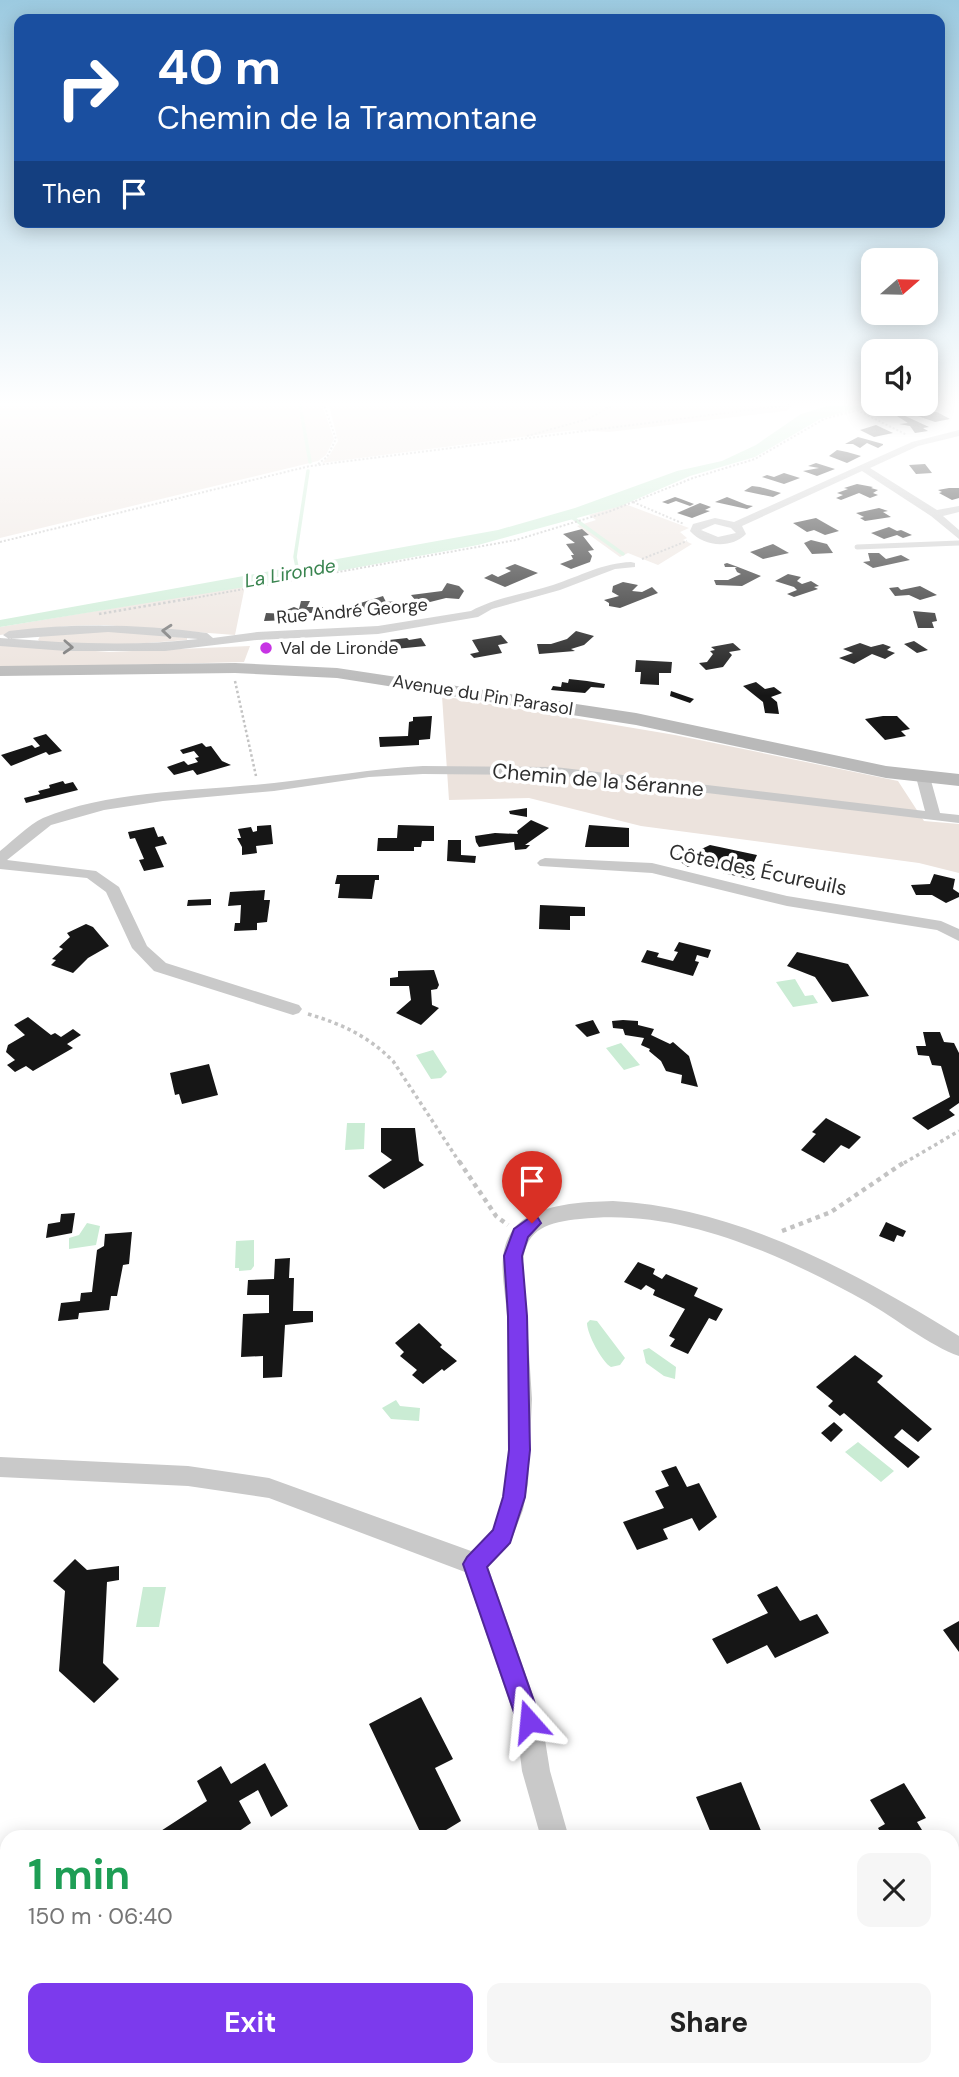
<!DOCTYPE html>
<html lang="en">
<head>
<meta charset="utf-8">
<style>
  :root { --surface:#fff; --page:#f6f6f6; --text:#222; --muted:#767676; --accent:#7c3aed }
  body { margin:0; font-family:"DM Sans",sans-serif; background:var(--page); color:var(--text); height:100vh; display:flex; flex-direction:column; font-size:26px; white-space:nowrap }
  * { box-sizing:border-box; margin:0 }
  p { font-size:23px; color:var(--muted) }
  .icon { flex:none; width:38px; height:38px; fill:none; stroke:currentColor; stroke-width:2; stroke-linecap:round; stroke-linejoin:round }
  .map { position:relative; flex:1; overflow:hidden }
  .side { position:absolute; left:0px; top:1830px; width:959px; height:247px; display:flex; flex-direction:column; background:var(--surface); border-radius:21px 21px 0 0; box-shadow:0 4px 18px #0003 }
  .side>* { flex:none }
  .banner { position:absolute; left:14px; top:14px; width:931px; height:214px; border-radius:14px; box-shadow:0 4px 18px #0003; background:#1a4fa0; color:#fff; overflow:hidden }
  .needle { width:46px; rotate:70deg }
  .buttons { position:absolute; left:861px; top:248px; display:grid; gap:14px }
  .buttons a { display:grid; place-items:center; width:77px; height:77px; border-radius:14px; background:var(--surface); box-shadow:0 4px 18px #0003; font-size:35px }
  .pin { position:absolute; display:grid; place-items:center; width:60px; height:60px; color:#fff; margin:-72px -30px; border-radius:50% 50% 50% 0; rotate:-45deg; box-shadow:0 0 7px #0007 }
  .pin .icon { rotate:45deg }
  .me { position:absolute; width:77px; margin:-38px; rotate:342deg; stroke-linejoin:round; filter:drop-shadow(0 0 5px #0008) }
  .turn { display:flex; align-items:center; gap:24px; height:147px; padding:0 28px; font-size:32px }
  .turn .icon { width:91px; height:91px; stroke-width:2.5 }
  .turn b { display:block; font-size:49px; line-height:60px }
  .then { display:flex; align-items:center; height:66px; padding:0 28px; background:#0003; gap:14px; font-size:26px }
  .round { display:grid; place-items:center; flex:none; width:74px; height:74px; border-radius:14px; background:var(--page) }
  .summary { display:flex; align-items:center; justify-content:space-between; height:119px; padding:0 28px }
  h1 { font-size:42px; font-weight:700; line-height:52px; color:#1e9e55 }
  .action { display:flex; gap:14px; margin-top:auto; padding:14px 28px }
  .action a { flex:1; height:80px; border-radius:14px; background:var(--accent); color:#fff; font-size:28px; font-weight:700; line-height:80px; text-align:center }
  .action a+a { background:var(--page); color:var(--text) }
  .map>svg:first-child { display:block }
  .green { fill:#ece3dd }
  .water { fill:#caecd4 }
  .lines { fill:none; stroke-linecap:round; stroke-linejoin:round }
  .stream { stroke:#caecd4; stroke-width:3.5 }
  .building { fill:#161616 }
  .path-far4 { stroke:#c3c3c3; stroke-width:2; stroke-dasharray:2 2; stroke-linecap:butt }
  .path-far3 { stroke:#c3c3c3; stroke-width:2.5; stroke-dasharray:2.5 2.5; stroke-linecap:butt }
  .path-far2 { stroke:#c3c3c3; stroke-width:3.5; stroke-dasharray:3.5 3.5; stroke-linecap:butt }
  .path-far1 { stroke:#c3c3c3; stroke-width:4.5; stroke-dasharray:4.5 4.5; stroke-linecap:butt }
  .path { stroke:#c3c3c3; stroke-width:5; stroke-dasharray:5 5; stroke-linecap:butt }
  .lane { stroke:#c9c9c9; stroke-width:5 }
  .street { fill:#c9c9c9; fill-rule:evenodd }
  .secondary { fill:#b9b9b9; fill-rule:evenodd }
  .oneway { stroke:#747474 }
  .route { fill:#7c3aed; stroke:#51269a; stroke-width:2 }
  .poi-dot { fill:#c734e4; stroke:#fff; stroke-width:2.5 }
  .labels { text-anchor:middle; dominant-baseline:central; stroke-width:7; stroke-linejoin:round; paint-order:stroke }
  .far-street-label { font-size:18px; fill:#2f2f2f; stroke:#fff }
  .far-poi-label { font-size:18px; fill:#2f2f2f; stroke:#fff; text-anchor:start }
  .far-water-label { font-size:19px; font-style:italic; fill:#39844f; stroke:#fff }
  .street-label { font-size:21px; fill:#2f2f2f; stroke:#fff }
</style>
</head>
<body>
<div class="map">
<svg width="959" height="2077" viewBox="0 0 959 2077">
  <rect width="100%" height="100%" fill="#fff"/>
  <path class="green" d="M 0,405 L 322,405 L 334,439 L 326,455 L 318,461 L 0,538 Z
    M 329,405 L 793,405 L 786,411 L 609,432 L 574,430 L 322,463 L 329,456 L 338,441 Z
    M 625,504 L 689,528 L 680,532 L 687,538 L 683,540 L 692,544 L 658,565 L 628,553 L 620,557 L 577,526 L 596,520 L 589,515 Z
    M 245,586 L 235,635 L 104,625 L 67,626 L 0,635 L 0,627 Z
    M 52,631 L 136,632 L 187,638 L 187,640 L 120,645 L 41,642 L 38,640 L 40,636 Z
    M 0,644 L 109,652 L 250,646 L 244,662 L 0,668 Z
    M 442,696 L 675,735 L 898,781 L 924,821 L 959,824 L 959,873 L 919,863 L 641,826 L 529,798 L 449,800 Z"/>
  <path class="water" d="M 831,405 L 870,405 L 820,419 L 755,457 L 690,476 L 621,506 L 478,545 L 301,578 L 0,627 L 0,620 L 498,530 L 575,508 L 677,471 L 722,461 L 756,445 L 801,414 Z
    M 795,979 L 805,996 L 813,995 L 818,1003 L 793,1007 L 776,982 Z
    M 621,1043 L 640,1065 L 624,1070 L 606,1048 Z
    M 433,1050 L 447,1072 L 441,1078 L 431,1079 L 416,1055 Z
    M 347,1123 L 365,1123 L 364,1149 L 345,1150 Z
    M 87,1223 L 100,1226 L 96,1245 L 69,1249 L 69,1238 L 79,1235 Z
    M 254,1240 L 254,1266 L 251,1270 L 239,1271 L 239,1268 L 235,1268 L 236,1241 Z
    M 590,1320 L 597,1321 L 625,1358 L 620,1365 L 611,1367 C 602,1362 587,1334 587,1323 Z
    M 649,1348 L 676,1367 L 675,1379 L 664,1376 L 646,1363 L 643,1350 Z
    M 396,1400 L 400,1406 L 420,1408 L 419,1421 L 391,1419 L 382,1408 Z
    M 858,1442 L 894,1471 L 881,1482 L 845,1452 Z
    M 143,1587 L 166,1587 L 159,1627 L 136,1627 Z"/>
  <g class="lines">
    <path class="stream" d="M 300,405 L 310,462
      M 569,515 L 623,554
      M 298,572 L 295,557 L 308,471"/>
  </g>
  <path class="building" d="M 931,412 L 937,412 L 950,419 L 935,422 L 918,416 Z
    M 903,415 L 929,427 L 923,428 L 928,431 L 915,433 L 910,426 L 899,424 L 908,423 L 897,416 Z
    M 876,425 L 893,433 L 874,437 L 860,430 Z
    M 858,437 L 883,444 L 883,445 L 878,448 L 867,443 L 860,448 L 853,444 L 845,444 Z
    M 837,450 L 847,452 L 861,456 L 847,463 L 829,456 Z
    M 816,463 L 835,469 L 817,476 L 803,471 L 819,468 L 808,466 Z
    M 925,464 L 932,473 L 916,474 L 909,465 Z
    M 784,473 L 800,478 L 784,484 L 762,477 L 767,475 L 774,477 Z
    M 857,484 L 873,487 L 871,488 L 878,490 L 873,493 L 878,495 L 870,498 L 859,493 L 841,500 L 836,498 L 843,495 L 837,493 L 848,489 L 844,488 Z
    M 752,486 L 760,487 L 781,493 L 773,497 L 744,491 Z
    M 949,488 L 959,488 L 959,498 L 952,500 L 939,493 L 942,492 L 938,490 Z
    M 675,497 L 681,499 L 694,504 L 690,506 L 676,501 L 668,504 L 662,502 Z
    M 727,497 L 747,505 L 753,506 L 747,509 L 715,502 Z
    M 700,503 L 711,507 L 705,510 L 710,511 L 692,518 L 677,513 Z
    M 879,508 L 888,511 L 883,512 L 891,517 L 865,521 L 860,518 L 864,517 L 856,513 Z
    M 816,518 L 830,526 L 839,531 L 825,535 L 814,530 L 807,532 L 793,523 Z
    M 889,527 L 897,531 L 901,530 L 912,535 L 903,538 L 897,535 L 884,539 L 871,533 Z
    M 582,529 L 589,535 L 583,536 L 594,550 L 588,551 L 592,556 L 590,562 L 571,569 L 560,564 L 573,559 L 571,555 L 574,555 L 566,544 L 575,543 L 563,534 Z
    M 811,540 L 827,544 L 833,553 L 812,554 L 804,543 Z
    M 773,544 L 789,553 L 763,559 L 750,552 Z
    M 868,553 L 879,553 L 886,559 L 901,555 L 910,560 L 873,568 L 863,562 L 870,561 Z
    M 727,563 L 738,567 L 761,576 L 742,586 L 716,585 L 714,580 L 728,580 L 741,574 L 737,572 L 735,568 L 737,567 L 725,567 L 724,564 Z
    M 515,564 L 538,573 L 505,587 L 484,578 L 492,574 L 498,577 L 511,571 L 505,568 Z
    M 788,574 L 801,577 L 797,581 L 802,584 L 811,581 L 819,586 L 814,587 L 818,589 L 794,597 L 787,594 L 797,590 L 794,587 L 775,581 Z
    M 623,582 L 638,585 L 632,591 L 642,592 L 652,587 L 658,593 L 620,608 L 609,606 L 609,603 L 604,600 L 619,596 L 612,592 L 613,586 Z
    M 447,583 L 459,586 L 464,591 L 459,599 L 446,598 L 426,603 L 416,601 L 411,595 L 442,591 Z
    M 920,586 L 937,595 L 920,600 L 909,595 L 895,596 L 889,588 L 898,587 L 901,590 Z
    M 383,596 L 386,602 L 397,601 L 402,609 L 359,613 L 354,605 Z
    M 301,601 L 310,601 L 307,607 L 323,607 L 321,613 L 308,613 L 291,620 L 264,621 L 266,613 L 288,614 L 284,611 L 294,607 L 299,609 Z
    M 913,611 L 935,613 L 937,621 L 932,622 L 934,628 L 918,628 Z
    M 576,631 L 594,636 L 584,645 L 571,649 L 575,651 L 539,654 L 537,644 L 551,644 L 567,639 Z
    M 501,635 L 508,643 L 498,645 L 502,653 L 474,658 L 470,654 L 479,652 L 472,640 Z
    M 407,638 L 409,640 L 421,638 L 426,646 L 395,649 L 386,655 L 377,651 L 383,647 L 380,641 Z
    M 914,641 L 928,650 L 917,653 L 904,644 Z
    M 733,643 L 741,650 L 729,652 L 732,655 L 723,667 L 706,670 L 699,663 L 707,662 L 713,654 L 710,651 L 715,650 L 711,647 Z
    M 860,643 L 871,647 L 883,644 L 891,647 L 887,650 L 895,653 L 885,659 L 872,654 L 854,664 L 839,658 L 853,653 L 843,649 Z
    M 636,660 L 672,662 L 671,673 L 659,673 L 659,685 L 640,684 L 641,672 L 635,672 Z
    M 569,679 L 587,681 L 605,684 L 604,688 L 591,687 L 585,693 L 551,690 L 553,686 L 561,687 L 562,682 L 568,683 Z
    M 756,682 L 765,689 L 774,687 L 782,693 L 771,697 L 777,702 L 779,714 L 765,713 L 763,702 L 743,686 Z
    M 671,691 L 694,699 L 690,703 L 670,696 Z
    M 432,716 L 430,739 L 419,740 L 419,745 L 380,747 L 379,737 L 408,736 L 409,722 L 413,721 L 413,717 Z
    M 883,716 L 897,716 L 910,729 L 901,731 L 906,736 L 885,740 L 865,719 Z
    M 46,734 L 62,751 L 49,755 L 46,752 L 11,766 L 1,755 L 32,745 L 35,748 L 40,746 L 33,738 Z
    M 202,743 L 206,747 L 211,746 L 222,761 L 231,765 L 197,775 L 193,770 L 174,775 L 167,767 L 184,761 L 188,765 L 198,762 L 195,758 L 199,757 L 194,751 L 183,754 L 180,750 Z
    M 63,781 L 65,784 L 73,782 L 78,790 L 26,803 L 24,798 L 40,794 L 38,791 L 50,788 L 49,785 Z
    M 527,808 L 527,817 L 510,814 L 509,811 Z
    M 531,820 L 549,828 L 525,845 L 530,845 L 526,849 L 515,850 L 514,842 L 479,847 L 476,842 L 475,836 L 495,833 L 518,834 L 517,831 Z
    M 271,825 L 273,844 L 256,846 L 257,853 L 242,855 L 242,847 L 237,838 L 241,838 L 238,829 L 251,827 L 253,832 L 257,831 L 257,826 Z
    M 398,825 L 434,826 L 434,841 L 422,841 L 421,847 L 414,847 L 414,851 L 377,851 L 378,838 L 397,838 Z
    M 589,825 L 629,828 L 629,847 L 585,847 Z
    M 154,827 L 158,837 L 163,836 L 167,844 L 155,847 L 164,867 L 144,871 L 139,860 L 144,859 L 135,838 L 130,839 L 128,832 Z
    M 448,840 L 461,840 L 461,855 L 476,856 L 475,863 L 447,861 Z
    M 710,845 L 757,855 L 750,871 L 757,873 L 754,880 L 723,873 L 724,870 L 694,864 L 688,867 L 673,857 L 690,848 L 695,852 Z
    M 934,874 L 955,879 L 953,889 L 959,893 L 959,897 L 946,903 L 932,895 L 916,895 L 911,885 L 930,884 Z
    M 337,875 L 379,875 L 379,880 L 375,880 L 372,899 L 338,898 L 340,884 L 335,884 Z
    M 265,890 L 264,900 L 270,900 L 267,922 L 257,923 L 257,930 L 234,931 L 235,923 L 240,923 L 241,905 L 228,906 L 230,892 Z
    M 211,899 L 211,905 L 187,906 L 188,900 Z
    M 540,905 L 585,907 L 585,916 L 570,916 L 570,930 L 539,929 Z
    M 86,924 L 93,927 L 109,946 L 88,958 L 73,973 L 51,965 L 56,960 L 52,959 L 63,949 L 59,947 L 70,937 L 67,933 Z
    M 679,942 L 711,950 L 708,958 L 697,955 L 695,961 L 699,962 L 693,976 L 641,962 L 647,950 L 659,953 L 657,957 L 673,961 L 678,952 L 674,951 Z
    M 797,952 L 848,964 L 869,996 L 832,1002 L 815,977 L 787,966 Z
    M 434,970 L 439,985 L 437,989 L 431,990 L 432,1005 L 439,1008 L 421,1025 L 396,1013 L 411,1000 L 409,986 L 390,986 L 390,978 L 398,977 L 398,971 Z
    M 28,1017 L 51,1035 L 55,1033 L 61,1037 L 73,1029 L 81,1035 L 67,1044 L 73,1048 L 33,1071 L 26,1066 L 15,1072 L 7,1065 L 15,1060 L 6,1052 L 8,1045 L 25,1035 L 14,1025 Z
    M 593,1020 L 600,1033 L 587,1037 L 575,1025 Z
    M 623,1020 L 638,1021 L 638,1025 L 654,1029 L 651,1035 L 670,1044 L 673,1042 L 689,1056 L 698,1087 L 681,1083 L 682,1075 L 666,1071 L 661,1061 L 649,1051 L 650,1049 L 641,1045 L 644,1038 L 625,1035 L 623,1029 L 613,1028 L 612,1021 Z
    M 923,1032 L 940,1032 L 944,1042 L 954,1043 L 959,1053 L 959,1103 L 949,1110 L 955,1115 L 928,1130 L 912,1118 L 950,1097 L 941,1066 L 932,1065 L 929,1056 L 918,1055 L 916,1046 L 926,1046 Z
    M 209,1064 L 218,1095 L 182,1104 L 179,1094 L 175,1095 L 170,1073 Z
    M 826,1118 L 861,1137 L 849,1149 L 841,1145 L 824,1163 L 801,1150 L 816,1134 L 812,1132 Z
    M 381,1128 L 415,1128 L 419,1161 L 424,1165 L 384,1189 L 368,1176 L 392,1160 L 381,1152 Z
    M 75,1213 L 72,1233 L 46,1238 L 48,1224 L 60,1222 L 61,1214 Z
    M 886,1222 L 906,1231 L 903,1237 L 897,1235 L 894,1242 L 879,1236 Z
    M 132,1232 L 129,1264 L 123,1265 L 117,1296 L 111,1296 L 109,1310 L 79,1313 L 78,1319 L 58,1321 L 61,1303 L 80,1301 L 81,1293 L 92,1292 L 97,1250 L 104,1246 L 105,1234 Z
    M 290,1258 L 289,1278 L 294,1278 L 293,1311 L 313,1311 L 313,1322 L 285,1325 L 282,1377 L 263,1378 L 263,1356 L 241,1357 L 243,1314 L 269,1313 L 269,1295 L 247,1295 L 248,1280 L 274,1279 L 275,1259 Z
    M 638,1262 L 655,1269 L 653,1274 L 662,1279 L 666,1274 L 698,1288 L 694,1296 L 723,1309 L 716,1321 L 709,1318 L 688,1354 L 670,1346 L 675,1339 L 669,1336 L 685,1309 L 653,1295 L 655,1290 L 646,1285 L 641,1290 L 624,1282 Z
    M 419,1323 L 442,1345 L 440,1347 L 457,1361 L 444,1371 L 442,1369 L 423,1384 L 412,1375 L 417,1370 L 400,1356 L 404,1352 L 395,1343 Z
    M 855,1355 L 883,1376 L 877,1382 L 932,1429 L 918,1442 L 902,1429 L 894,1437 L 920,1457 L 908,1468 L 844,1413 L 840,1416 L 828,1406 L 833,1401 L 816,1387 Z
    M 834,1422 L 843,1430 L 831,1442 L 821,1433 Z
    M 676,1466 L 687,1487 L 699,1483 L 717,1517 L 699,1531 L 692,1518 L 663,1529 L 668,1539 L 637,1550 L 623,1522 L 664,1508 L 655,1491 L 669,1486 L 661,1471 Z
    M 75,1559 L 87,1570 L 119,1566 L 119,1580 L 107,1582 L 103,1663 L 119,1679 L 94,1703 L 59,1671 L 65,1591 L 53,1581 Z
    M 777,1586 L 800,1621 L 817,1614 L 829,1633 L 775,1658 L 767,1645 L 727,1664 L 712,1639 L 768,1613 L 757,1595 Z
    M 959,1621 L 959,1652 L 943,1630 Z
    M 421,1697 L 453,1759 L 435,1768 L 461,1821 L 433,1838 L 423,1838 L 369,1724 Z
    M 265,1763 L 288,1806 L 271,1817 L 258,1790 L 239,1801 L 251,1823 L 229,1838 L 150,1838 L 207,1801 L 197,1781 L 221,1766 L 231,1784 Z
    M 741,1782 L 764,1838 L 713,1838 L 696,1797 Z
    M 904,1783 L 926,1818 L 917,1822 L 927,1838 L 884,1838 L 878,1828 L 885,1824 L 870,1800 Z
    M 952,1861 L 959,1872 L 959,1893 L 952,1896 Z"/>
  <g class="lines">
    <path class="path-far4" d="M 857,410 L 907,435
      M 527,436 L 588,419 L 613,405
      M 318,464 L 327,457 L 336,439 L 324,405
      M 633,502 L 684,524
      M 0,542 L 310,466 L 789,405
      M 642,559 L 687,541
      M 183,600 L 516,540 L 608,512 L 693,478 L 755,459 L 824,419 L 876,405"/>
    <path class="path-far3" d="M 99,614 L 193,598
      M 235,681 L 256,776"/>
    <path class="path-far2" d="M 308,1014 C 342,1024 368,1036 393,1061 L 460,1163
      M 904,1163 L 959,1131"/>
    <path class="path-far1" d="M 459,1161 L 496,1216 L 508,1225
      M 782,1231 L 831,1212 L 906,1161"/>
    <path class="path" d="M 952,2004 L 959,2003"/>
    <path class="lane" d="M 857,547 L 959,543"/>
    <path class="street" d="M 959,430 L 959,436 L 918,446 L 870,468 L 937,510 L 959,506 L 959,512 L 943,516 L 959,530 L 959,539 L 931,516 L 862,471 L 742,526 L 746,534 C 731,549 704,547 690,531 L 693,524 L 715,518 L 734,522 L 912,442 ZM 715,524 L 731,528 L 736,533 L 718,537 L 701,530 Z
      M 631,562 L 635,563 L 635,567 L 615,569 L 560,590 L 492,609 L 478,617 L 378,634 L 257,640 L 165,651 L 66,651 L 0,646 L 0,638 C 66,643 132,647 198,639 L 108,632 L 9,639 L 3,635 L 9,631 C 76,623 141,624 207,633 L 213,638 L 257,632 L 378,626 L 471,611 C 496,597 526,594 553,585 C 580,576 603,563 631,562 Z
      M 423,766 L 555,767 L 925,811 L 916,777 L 923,773 L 930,777 L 940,813 L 959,815 L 959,823 L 555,775 L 423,774 L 369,777 L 274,791 L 163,801 L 104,810 L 51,825 L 7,860 L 96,871 L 119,887 L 147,946 L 166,963 L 299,1005 L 302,1009 L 299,1013 L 293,1015 L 154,971 L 132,948 L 106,892 L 87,878 L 0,869 L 0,851 C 13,841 28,825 43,818 C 110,790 202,791 274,783 C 324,777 373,769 423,766 Z
      M 545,858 L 652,863 L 787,896 L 941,921 L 959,929 L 959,941 L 937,930 L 787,906 L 652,873 L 540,866 L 537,863 L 540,860 Z
      M 613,1201 C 736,1207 857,1273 959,1336 L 959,1356 C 930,1346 895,1318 867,1302 C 782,1255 679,1207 580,1219 C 549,1222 526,1228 523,1262 L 532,1399 L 528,1484 L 523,1510 L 511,1541 L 488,1567 L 542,1721 L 550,1771 L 569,1838 L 541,1838 L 522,1771 L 516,1721 L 465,1572 L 269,1498 L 188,1486 L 0,1477 L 0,1457 L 188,1466 L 269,1478 L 471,1551 C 479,1545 488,1537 493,1528 C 518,1473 511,1377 507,1317 C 506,1287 493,1250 517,1225 C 540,1203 584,1202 613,1201 Z
      M 613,2070 L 644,2070 L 646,2077 L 614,2077 Z"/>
    <path class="secondary" d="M 235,663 L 337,668 L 636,713 L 886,766 L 959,774 L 959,786 L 886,778 L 636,725 L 337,678 L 235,673 L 0,676 L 0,666 Z"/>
  </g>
  <defs><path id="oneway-chevron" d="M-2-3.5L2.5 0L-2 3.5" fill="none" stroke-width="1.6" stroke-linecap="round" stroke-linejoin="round" transform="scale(1.75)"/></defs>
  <g class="oneway">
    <use href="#oneway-chevron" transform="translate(167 631) rotate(-175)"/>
    <use href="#oneway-chevron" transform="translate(68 647) rotate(3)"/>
  </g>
  <linearGradient id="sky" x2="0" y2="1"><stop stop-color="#9ccae0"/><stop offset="0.58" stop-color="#fff"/><stop offset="1" stop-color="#fff" stop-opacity="0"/></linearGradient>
  <rect width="959" height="696" fill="url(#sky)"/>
  <path class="route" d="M 532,1216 L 538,1218 L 541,1223 L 528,1237 L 522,1256 L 527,1316 L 530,1450 L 525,1497 L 510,1543 L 487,1567 L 541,1721 L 537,1729 L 529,1733 L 520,1729 L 517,1721 L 463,1564 L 467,1557 L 493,1530 L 503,1497 L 509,1450 L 508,1316 L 504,1256 L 514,1229 Z"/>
  <circle class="poi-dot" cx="266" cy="648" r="7"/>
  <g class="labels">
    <g class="far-street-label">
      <text transform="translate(352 611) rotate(-5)">Rue André George</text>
      <text transform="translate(483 695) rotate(9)">Avenue du Pin Parasol</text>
    </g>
    <g class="far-poi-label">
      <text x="280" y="648">Val de Lironde</text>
    </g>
    <g class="far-water-label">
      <text transform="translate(290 573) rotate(-10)">La Lironde</text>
    </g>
    <g class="street-label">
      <text transform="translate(598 780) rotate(5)">Chemin de la Séranne</text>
      <text transform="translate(758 870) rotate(12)">Côte des Écureuils</text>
    </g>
  </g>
</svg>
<div class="buttons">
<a><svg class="needle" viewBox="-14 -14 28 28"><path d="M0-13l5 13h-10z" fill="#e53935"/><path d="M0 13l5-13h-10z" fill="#767676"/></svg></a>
<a><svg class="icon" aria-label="sound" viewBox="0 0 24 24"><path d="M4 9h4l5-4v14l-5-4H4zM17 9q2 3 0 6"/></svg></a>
</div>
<div class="pin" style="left:532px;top:1223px;background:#d93025"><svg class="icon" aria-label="arrive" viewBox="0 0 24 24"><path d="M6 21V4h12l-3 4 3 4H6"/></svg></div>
<svg class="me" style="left:529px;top:1721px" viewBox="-20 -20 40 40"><path d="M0-17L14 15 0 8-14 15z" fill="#7c3aed" stroke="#fff" stroke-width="4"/></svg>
<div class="banner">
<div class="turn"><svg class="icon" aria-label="right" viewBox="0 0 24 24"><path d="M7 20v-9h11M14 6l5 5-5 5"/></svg><div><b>40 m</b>Chemin de la Tramontane</div></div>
<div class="then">Then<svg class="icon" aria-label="arrive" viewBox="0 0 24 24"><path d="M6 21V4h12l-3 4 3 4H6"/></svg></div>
</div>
<section class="side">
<div class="summary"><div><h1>1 min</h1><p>150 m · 06:40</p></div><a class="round"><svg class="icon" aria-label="close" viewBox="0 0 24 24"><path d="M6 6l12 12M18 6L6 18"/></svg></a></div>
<div class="action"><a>Exit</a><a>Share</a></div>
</section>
</div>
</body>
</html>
